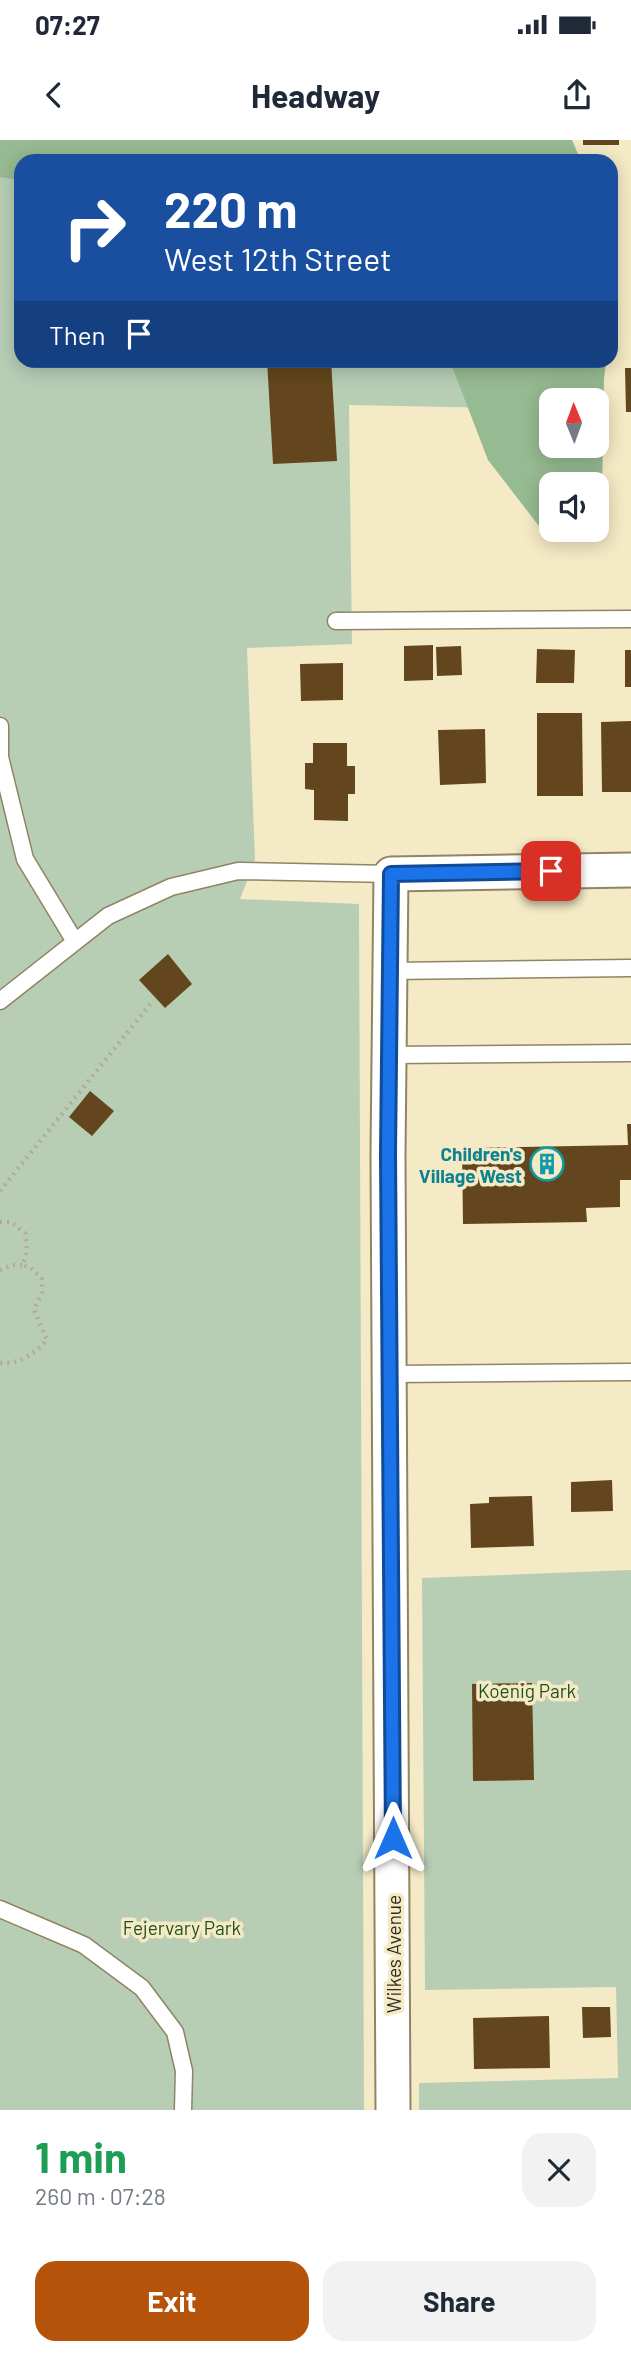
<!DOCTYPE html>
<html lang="en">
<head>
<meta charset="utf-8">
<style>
  :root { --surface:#fff; --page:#f2f2f3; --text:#1f2937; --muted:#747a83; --accent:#b45309 }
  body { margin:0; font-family:Barlow,sans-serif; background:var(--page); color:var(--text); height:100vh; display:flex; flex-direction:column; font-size:26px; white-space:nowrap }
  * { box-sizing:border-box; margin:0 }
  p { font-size:23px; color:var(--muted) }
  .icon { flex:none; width:38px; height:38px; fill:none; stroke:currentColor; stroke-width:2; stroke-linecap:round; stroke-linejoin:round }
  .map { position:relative; height:1970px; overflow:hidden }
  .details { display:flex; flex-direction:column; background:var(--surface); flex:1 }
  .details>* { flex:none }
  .top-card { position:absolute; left:14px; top:14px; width:604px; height:214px; border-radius:21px; box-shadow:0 4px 18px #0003; background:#1a4fa0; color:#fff; overflow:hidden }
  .needle { width:46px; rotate:359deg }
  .fabs { position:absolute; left:539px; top:248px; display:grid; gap:14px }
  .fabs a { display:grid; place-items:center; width:70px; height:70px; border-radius:14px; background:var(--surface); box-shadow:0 4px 18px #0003; font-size:35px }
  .pin { position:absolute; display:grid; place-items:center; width:60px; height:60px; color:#fff; margin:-30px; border-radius:14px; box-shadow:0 4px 10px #0006 }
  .me { position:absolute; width:77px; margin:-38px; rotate:0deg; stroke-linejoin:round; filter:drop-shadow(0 0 5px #0008) }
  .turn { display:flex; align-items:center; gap:24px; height:147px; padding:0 35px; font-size:32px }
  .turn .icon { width:91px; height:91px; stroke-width:2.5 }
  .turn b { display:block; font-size:49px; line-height:60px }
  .then { display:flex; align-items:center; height:66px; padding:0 35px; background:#0003; gap:14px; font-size:26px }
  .round { display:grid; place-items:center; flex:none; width:74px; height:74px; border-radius:21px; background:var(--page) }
  .head { display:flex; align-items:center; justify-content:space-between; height:119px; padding:0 35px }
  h1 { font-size:42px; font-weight:700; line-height:52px; color:#1e9e55 }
  .cta { display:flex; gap:14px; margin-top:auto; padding:14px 35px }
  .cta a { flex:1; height:80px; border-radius:21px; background:var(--accent); color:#fff; font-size:28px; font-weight:700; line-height:80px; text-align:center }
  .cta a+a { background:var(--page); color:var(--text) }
  .status { display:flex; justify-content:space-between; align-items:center; height:49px; padding:0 35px; background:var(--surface); direction:ltr }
  .status svg { height:19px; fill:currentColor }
  header { display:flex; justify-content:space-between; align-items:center; height:91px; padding:0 35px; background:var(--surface); font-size:32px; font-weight:700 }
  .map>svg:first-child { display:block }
  .green { fill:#b7ceb5 }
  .forest { fill:#96ba92; fill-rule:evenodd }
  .building { fill:#63461d }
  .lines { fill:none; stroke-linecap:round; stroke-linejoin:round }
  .lane-casing { stroke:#8f8564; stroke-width:19 }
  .street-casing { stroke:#8f8564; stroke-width:37 }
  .path { stroke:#b4ab8f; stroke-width:4.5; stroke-dasharray:2 5; stroke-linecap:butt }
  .lane { stroke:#fff; stroke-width:16 }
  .street { stroke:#fff; stroke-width:33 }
  .route-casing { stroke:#114b97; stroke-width:18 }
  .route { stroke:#1a73e8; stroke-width:12 }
  .labels { text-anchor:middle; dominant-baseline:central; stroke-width:7; stroke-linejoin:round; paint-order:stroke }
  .culture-label { font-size:19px; font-weight:bold; fill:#0d838f; stroke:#f5eac6; text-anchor:end }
  .park-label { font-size:19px; fill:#20521e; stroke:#f5eac6 }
  .street-label { font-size:19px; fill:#302c1e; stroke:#f5eac6 }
</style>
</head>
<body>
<div class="status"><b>07:27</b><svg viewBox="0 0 49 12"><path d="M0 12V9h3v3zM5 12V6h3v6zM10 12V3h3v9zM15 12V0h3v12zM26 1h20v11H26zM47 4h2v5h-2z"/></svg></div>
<header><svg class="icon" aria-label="back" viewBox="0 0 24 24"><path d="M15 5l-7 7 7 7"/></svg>Headway<svg class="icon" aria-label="share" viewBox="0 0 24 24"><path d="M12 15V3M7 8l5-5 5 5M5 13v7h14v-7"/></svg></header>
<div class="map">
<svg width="631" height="1970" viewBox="0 0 631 1970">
  <rect width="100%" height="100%" fill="#f5eac6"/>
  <path class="green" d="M 0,0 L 559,21 L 21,21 L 21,220 L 560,221 L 551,269 L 349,265 L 352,504 L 247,508 L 255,720 L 240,759 L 359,764 L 364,1970 L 0,1970 Z
    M 631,1430 L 631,1970 L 419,1970 L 419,1943 L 618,1938 L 616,1847 L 425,1850 L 422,1438 Z"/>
  <path class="forest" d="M 0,0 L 572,0 L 581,21 L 21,21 L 21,40 L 0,37 Z
    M 450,221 L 606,221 L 604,239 L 602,357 L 597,360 L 597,345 L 551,345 L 551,385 L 542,390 L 488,320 ZM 551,261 L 597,261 L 597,306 L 551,306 Z"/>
  <path class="building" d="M 583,0 L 619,0 L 619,5 L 583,5 Z
    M 267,220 L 331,220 L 337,321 L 273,324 Z
    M 625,228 L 631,228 L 631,272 L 626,272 Z
    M 433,505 L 433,540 L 404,541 L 404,506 Z
    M 461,506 L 462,535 L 437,536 L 436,507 Z
    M 537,509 L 575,510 L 574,543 L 536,543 Z
    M 625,510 L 631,510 L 631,547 L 625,547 Z
    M 343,523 L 343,560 L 301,561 L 300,524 Z
    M 537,573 L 582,573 L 583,656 L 537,656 Z
    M 631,581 L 631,652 L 602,652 L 601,582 Z
    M 485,589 L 486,643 L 440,645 L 438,590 Z
    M 313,603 L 347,603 L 347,626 L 355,626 L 355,654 L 348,654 L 348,681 L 314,680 L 314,650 L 305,649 L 305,623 L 313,623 Z
    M 168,814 L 192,844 L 165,868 L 139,840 Z
    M 90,951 L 114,971 L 92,996 L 69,977 Z
    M 627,984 L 631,984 L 631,1040 L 620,1040 L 620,1067 L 586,1068 L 587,1082 L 463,1084 L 462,1008 L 628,1005 Z
    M 612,1340 L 613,1371 L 571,1372 L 571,1342 Z
    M 532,1356 L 534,1406 L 471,1408 L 470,1364 L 489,1363 L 489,1357 Z
    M 532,1543 L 534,1640 L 473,1641 L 472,1544 Z
    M 582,1867 L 610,1867 L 611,1897 L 583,1898 Z
    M 549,1876 L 550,1928 L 474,1929 L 473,1878 Z"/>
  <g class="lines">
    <defs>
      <path id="lane" d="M 336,481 L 631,479
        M 0,586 L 0,617 L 25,719 L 74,800
        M 390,831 L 631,828
        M 0,861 L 108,776 L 171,747 L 238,731 L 391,734
        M 389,915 L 631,913
        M 391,1234 L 631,1232
        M 0,1769 L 84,1805 L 142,1848 L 175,1892 L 184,1931 L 183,1970"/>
      <path id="street" d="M 393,1970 L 388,1014 L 391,734 L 631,730"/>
    </defs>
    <use href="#lane" class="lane-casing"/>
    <use href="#street" class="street-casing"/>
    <path class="path" d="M 0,1051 L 152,862
      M 0,1082 L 11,1082 L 25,1093 L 27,1109 L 23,1125 L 31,1128 L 42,1139 L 42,1152 L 34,1170 L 47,1200 C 34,1214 21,1224 0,1223
      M 0,1130 L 13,1125 L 23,1125"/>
    <use href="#lane" class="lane"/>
    <use href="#street" class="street"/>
  </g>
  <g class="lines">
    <defs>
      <path id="route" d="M 393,1698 L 388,1014 L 391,734 L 551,731"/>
    </defs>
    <use href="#route" class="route-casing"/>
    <use href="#route" class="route"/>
  </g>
  <defs>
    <symbol id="building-ring" viewBox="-11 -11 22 22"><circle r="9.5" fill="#f5eac6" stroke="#0f9aa8" stroke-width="1.5"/><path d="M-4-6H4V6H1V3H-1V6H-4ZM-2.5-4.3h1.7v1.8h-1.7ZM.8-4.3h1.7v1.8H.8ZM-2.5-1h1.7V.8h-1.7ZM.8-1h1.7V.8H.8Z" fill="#0f9aa8"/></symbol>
  </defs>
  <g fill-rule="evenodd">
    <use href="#building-ring" x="528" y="1005" width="38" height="38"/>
  </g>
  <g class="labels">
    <g class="culture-label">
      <text x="522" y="1013">Children's<tspan x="522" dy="22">Village West</tspan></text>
    </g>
    <g class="park-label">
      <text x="527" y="1550">Koenig Park</text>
      <text x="182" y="1787">Fejervary Park</text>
    </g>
    <g class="street-label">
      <text transform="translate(393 1814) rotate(-90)">Wilkes Avenue</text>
    </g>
  </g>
</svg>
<div class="fabs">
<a><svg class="needle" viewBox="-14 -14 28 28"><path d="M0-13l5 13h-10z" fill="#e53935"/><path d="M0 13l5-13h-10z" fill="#747a83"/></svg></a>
<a><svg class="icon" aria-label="sound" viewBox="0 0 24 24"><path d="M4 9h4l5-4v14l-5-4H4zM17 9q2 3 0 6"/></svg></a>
</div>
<div class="pin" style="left:551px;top:731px;background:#d93025"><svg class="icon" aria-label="arrive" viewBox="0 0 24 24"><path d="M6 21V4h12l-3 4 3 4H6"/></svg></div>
<svg class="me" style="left:393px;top:1698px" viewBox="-20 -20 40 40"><path d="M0-17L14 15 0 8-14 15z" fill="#1a73e8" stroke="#fff" stroke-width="4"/></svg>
<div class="top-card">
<div class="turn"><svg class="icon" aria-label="right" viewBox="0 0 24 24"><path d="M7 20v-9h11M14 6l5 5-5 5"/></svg><div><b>220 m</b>West 12th Street</div></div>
<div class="then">Then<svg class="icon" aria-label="arrive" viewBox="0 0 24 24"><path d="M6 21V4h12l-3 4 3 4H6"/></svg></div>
</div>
</div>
<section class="details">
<div class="head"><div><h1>1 min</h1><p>260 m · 07:28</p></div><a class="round"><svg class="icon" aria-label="close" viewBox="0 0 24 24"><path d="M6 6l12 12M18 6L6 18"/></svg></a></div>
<div class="cta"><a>Exit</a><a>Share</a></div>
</section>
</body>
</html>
